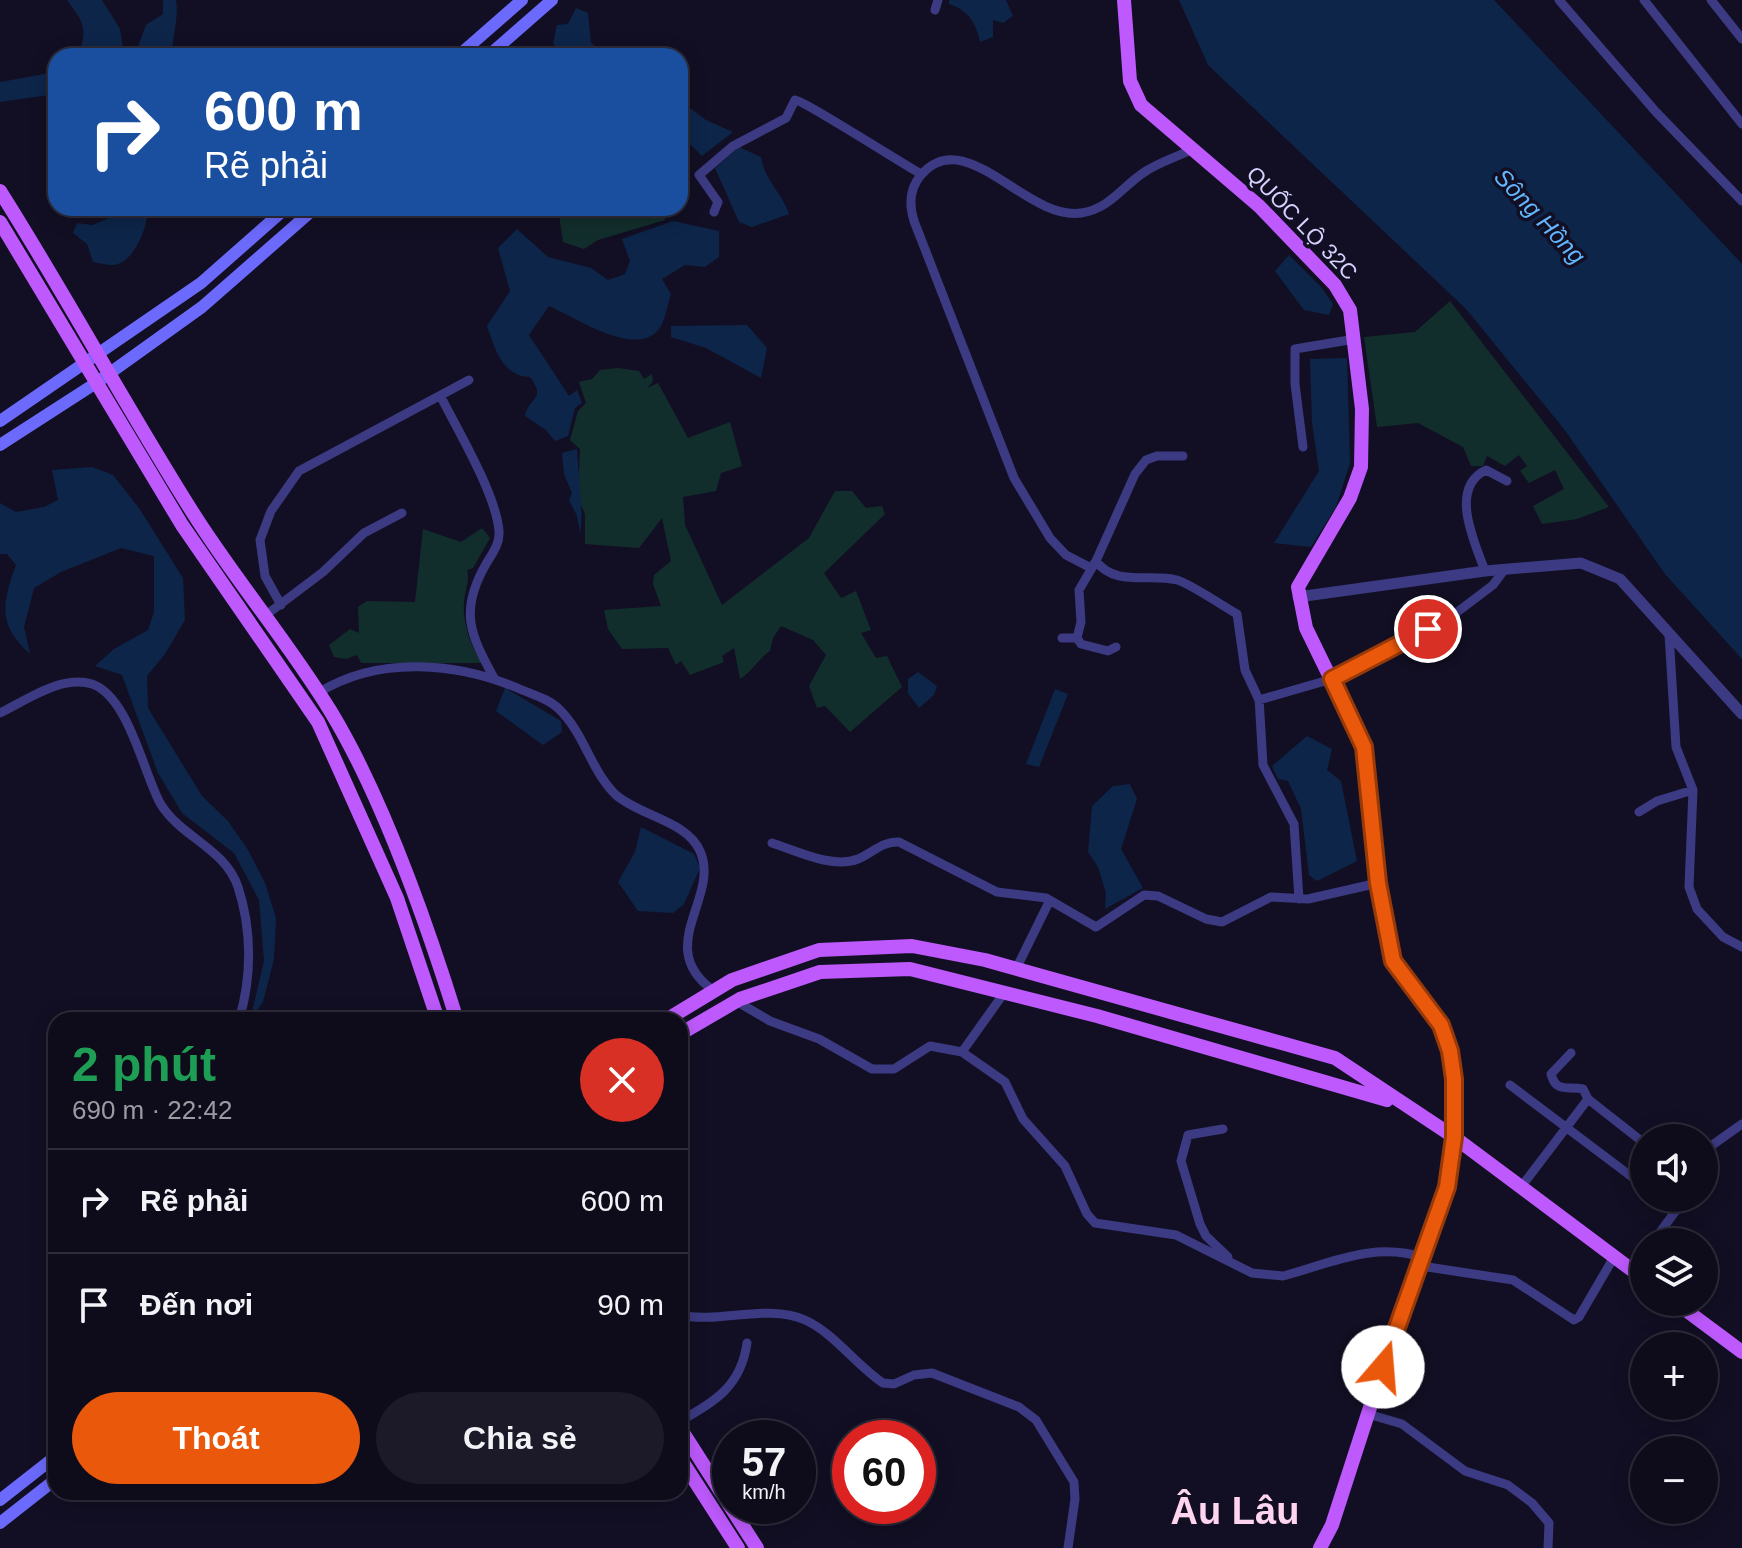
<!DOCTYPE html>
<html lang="vi">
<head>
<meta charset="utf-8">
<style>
  :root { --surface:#0e0b1b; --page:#1c1928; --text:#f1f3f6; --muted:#9b9ba3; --line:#2e2b3a; --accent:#ea580c }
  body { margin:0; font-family:Arial,sans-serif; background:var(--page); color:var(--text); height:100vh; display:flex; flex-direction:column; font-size:30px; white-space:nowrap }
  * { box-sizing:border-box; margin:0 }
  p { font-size:26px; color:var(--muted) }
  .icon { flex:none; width:44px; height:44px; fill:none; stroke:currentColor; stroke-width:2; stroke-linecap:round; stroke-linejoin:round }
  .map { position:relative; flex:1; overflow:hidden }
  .details { position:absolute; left:48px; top:1012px; width:640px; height:488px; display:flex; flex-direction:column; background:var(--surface); border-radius:24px; box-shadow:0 4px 20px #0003,0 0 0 2px var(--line) }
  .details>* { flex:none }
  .hud { position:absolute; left:48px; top:48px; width:640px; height:168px; border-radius:24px; box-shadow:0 4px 20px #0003,0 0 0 2px var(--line); background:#1a4fa0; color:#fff; overflow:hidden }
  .tools { position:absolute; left:1630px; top:1124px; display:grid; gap:16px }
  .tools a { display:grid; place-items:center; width:88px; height:88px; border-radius:50%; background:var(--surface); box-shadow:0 4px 20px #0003,0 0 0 2px var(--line); font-size:40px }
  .speed { position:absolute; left:712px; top:1420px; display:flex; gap:16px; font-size:40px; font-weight:700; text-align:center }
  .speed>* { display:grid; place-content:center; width:104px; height:104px; border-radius:50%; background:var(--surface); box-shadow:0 4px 20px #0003,0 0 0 2px var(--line); line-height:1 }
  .speed small { font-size:20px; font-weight:400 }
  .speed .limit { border:12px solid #d22; background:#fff; color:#111 }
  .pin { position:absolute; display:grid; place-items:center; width:68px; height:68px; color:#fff; margin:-34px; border:4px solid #fff; border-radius:50%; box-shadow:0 2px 8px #0007 }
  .me { position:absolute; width:88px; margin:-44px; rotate:18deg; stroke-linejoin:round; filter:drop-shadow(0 0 6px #0008) }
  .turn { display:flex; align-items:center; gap:28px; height:168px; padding:0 24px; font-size:36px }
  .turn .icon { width:104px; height:104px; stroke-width:2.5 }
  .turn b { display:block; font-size:56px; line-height:68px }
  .round { display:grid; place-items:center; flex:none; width:84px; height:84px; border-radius:42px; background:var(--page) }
  .overview { display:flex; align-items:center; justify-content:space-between; height:136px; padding:0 24px }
  h1 { font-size:48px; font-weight:700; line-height:60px; color:#1e9e55 }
  .button { display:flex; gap:16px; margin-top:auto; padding:16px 24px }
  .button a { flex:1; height:92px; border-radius:48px; background:var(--accent); color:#fff; font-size:32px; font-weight:700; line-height:92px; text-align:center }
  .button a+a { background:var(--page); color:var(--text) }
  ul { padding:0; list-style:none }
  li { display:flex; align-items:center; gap:24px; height:104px; padding:0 24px; border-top:2px solid var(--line) }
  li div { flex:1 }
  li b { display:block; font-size:30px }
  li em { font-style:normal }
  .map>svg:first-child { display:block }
  .green { fill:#122e2c }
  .water { fill:#0d2549 }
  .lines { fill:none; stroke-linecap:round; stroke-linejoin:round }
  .minor { stroke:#3c3a82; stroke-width:9 }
  .tertiary { stroke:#3c3a82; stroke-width:11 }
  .secondary { stroke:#6c6afd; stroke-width:12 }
  .primary { stroke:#be5afd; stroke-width:14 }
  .route-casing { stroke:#983908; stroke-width:20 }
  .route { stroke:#ea580c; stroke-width:14 }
  .labels { text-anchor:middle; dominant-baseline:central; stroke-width:7; stroke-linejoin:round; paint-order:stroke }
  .street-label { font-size:22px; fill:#d6d2fe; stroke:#120f24 }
  .water-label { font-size:24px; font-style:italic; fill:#61b7fd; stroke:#120f24 }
  .town-label { font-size:38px; font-weight:bold; fill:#fed4ef; stroke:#120f24 }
</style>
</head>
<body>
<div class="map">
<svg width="1742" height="1548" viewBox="0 0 1742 1548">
  <rect width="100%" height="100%" fill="#120f24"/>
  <path class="green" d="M 558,208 L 573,214 L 572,208 L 664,208 L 665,220 L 598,240 L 584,249 L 563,242 Z
    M 1450,301 L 1609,507 L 1577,519 L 1542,524 L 1533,506 L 1564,489 L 1555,470 L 1529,483 L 1520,471 L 1527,466 L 1519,455 L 1505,466 L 1487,456 L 1483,466 L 1471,466 L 1463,447 L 1418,423 L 1377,427 L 1364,337 L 1415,332 Z
    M 618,368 L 639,371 L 644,379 L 652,374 L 653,381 L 647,388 L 658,383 L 688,438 L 730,422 L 742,466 L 721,473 L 716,491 L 683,497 L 685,525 L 722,605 L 809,538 L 835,491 L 852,491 L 866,508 L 882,506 L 885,514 L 824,573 L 841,598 L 856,591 L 871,630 L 861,633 L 876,658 L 887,656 L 902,687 L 850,732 L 825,706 L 817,708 L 809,686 L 826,655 L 813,640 L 781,626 L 773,638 L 770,651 C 758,659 754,670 740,679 L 734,648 L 722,656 L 724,662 L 690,675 L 681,661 L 676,665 L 668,648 L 622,649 L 608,629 L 604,610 L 661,606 L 653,584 L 654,575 L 671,561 L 662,518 L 639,548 L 585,544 L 585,514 L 578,499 L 580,449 L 570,440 L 578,411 L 586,403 L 579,382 L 592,379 L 600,370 Z
    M 482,528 L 490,538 L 473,568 L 467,570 C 470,583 465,589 464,602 C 462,621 471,648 482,663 L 361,663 L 357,655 L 346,659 L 334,657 L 329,645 L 350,629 L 359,633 L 358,607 L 367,601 L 415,602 L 423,529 L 461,542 Z"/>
  <path class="water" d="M 67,0 L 102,0 L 120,29 L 124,54 L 136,52 L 146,25 L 163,14 L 163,0 L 176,0 C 179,19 172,36 172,56 L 78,56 C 88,28 84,23 67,0 Z
    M 949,0 L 1006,0 L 1013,16 L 1003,23 L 993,20 L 993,37 L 980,42 C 976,22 968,10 949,4 Z
    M 1179,0 L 1494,0 L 1742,264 L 1742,659 L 1665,574 L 1564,429 L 1466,309 L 1208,65 Z
    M 576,8 L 588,13 L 591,43 L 602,51 L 625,56 L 558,56 L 553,43 L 557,25 L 568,24 Z
    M 56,72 L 56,94 L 0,102 L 0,82 Z
    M 686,105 L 706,120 L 733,132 L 702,156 L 689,143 L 680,142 L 680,115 Z
    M 739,147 L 761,157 C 764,179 782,193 789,214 L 752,227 L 739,222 L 715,168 Z
    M 107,208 L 148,208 C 148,226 134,264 113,265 C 107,265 99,263 93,262 L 87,244 L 73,233 L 77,223 L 92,225 L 107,219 Z
    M 673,221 L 719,231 L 719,257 L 705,267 L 685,265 L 662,279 L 671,294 C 668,303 666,315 662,324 C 642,363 577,318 549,306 L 529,335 L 569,396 L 577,390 L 582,403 L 575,408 L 568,436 L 555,441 L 546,430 L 525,416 C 529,396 547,400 530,377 C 502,376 495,349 487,326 L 510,291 L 498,248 L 517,229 L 548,257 L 591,268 L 608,280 L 625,274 L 630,261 L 622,239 Z
    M 1289,255 L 1321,287 L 1333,304 L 1329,315 L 1304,310 L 1275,271 Z
    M 747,325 L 767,348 L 761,378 L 706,348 L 671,337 L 671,326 Z
    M 1347,358 L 1350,463 L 1336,507 L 1311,547 L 1274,543 L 1319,471 L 1312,423 L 1310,359 Z
    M 577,449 C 578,471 584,514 580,533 L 577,516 L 569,500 L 572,493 L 564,474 L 562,453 Z
    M 92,467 L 113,475 L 139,508 L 183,578 L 185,620 L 165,654 L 147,676 L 148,708 L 202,796 L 228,821 L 248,850 L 265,883 L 276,918 L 274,959 L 263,1002 L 250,1020 L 264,961 L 259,900 L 234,853 L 182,813 L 158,773 L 122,675 L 95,666 L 114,649 L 148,630 L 154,612 L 154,556 L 121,548 L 61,572 L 34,588 L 24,627 L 30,654 C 0,626 0,609 16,565 L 7,554 L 0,554 L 0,503 L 16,512 L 44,507 L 58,500 L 52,470 Z
    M 918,672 L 937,686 L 934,695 L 919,708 L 908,693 L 908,679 Z
    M 505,688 L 561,721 L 562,732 L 543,745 L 496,711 Z
    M 1055,689 L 1068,694 L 1039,767 L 1026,764 Z
    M 1307,736 L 1332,749 L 1327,770 L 1341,781 L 1357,861 L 1317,881 L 1309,875 L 1301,809 L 1288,781 L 1278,779 L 1272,766 Z
    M 1130,784 L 1137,799 L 1121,849 L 1143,888 L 1105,909 L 1106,893 L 1098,867 L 1088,852 L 1092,806 L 1113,786 Z
    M 641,827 L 694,854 L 700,868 L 684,904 L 673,913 L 638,911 L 618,882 L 635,852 Z"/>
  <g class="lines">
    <path class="minor" d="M 1559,0 L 1656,112 L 1742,201
      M 1644,0 L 1742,124
      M 1711,0 L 1742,39
      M 935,10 L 938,0
      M 1193,149 C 1177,157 1157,163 1143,173 C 1121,188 1109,209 1081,213 C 1026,221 966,123 921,175 C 909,189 909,205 914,221 L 1014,478 L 1050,538 L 1066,555 L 1091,568 L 1096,561 C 1115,587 1150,573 1177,580 C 1189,583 1223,606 1237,614 L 1245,670 L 1259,700 L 1332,679 L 1452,616 L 1493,585 L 1504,570
      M 714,212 L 718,202 L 699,175 L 733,146 L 786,118 L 795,100 C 803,100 903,164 921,174
      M 441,397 C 458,431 496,494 499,531 C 500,544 492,554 486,564 C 459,611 470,634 494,678
      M 1303,447 L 1295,384 L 1295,349 L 1355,339
      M 1485,571 C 1475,543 1448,488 1486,470 L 1507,481
      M 281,605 L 265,576 L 260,540 L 271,511 L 299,471 L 469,380
      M 266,615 L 323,572 L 364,533 L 402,513
      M 1669,634 L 1676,747 L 1693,790 L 1689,887 L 1697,909 L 1723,937 L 1742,947
      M 1062,638 L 1077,638
      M 1116,647 L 1108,651 L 1081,644 L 1077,638 L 1081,622 L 1079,590 L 1096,561 L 1135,474 L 1146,460 L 1157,456 L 1183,456
      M 318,693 C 379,655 458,662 522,690 C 534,695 549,699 559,709 C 584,733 591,771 616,795 C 640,816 687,821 700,851 C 721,898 652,947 714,991
      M 1259,698 L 1263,765 L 1294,824 L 1299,899
      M 0,713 C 27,700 61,675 92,684 C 128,696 143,771 160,803 C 180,837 225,848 238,887 C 252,930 252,977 239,1020
      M 1639,812 L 1657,801 L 1693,790
      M 772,843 C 797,851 832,869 858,859 C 872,853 883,841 899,842 L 997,892 L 1046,898 L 1096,927 L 1144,895 L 1158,896 L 1206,919 L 1222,922 L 1271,897 L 1308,899 L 1378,883
      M 1016,969 L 1050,900
      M 736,1001 L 770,1021 L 819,1039 L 872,1069 L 894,1069 L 930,1046 L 962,1052 L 1005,1082 L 1023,1119 L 1065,1166 L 1087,1214 L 1095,1223 L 1176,1235 L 1252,1273 L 1283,1276 C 1331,1263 1375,1241 1424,1258
      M 962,1052 L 1004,993
      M 1571,1053 L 1551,1074 C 1556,1093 1567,1086 1583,1089 L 1588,1099 L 1644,1143
      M 1510,1085 L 1644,1186
      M 1223,1129 L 1188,1135 L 1181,1161 L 1200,1224 L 1206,1236 L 1228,1257
      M 1704,1151 L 1742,1124
      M 1521,1187 L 1588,1099
      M 1660,1198 L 1676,1210
      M 1653,1242 L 1685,1198
      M 1421,1266 L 1513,1280 L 1574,1320 L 1579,1317 L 1614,1257
      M 1632,1270 L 1644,1254
      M 680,1315 C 719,1324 767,1303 805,1320 C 834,1333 856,1365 883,1383 L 894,1384 L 914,1375 L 932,1373 L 1019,1407 L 1036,1420 L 1074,1482 L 1075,1499 L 1068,1548
      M 1368,1414 L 1402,1424 L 1465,1471 L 1508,1485 L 1532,1503 L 1549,1523 L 1548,1548
      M 680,1421 C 715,1402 741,1386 747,1343"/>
    <path class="tertiary" d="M 1298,597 L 1485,571 L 1581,563 L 1620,579 L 1742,714"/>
    <path class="secondary" d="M 458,56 L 522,0
      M 488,56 L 552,0
      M 0,421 L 201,283 L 286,208
      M 0,445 L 96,383 L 202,307 L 315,208
      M 0,1500 L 56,1456
      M 0,1523 L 56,1479"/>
    <path class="primary" d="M 1124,0 L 1130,81 L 1141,105 L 1259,206 L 1335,285 L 1350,310 L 1362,409 L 1361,467 L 1350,498 L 1298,587 L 1306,628 L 1364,747 L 1378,883 L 1393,961 L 1441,1025 L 1450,1051 L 1454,1079 L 1454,1137 L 1447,1187 L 1424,1258 L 1398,1321 L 1332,1525 L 1320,1548
      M 0,191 C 67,297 126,407 193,513 C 236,581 289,643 331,712 C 383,798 427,924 457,1020
      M 0,222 L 182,525 L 318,722 L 397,898 L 438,1020
      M 666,1020 L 732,980 L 819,950 L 912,946 L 985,960 L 1335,1058 L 1454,1137 L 1644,1279
      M 680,1034 L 740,999 L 820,972 L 910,969 L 1097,1016 L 1387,1100
      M 1675,1302 L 1742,1352
      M 680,1428 L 730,1506
      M 680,1458 L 738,1548
      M 730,1506 L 757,1548"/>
  </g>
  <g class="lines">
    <defs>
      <path id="route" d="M 1383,1367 L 1447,1187 L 1454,1137 L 1454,1079 L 1450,1051 L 1441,1025 L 1393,961 L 1378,883 L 1364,747 L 1332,679 L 1428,629"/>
    </defs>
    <use href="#route" class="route-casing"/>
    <use href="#route" class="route"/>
  </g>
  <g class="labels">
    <g class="street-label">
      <text transform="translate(1302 223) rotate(46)">QUỐC LỘ 32C</text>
    </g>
    <g class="water-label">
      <text transform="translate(1540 216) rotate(47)">Sông Hồng</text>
    </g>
    <g class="town-label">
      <text x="1235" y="1511">Âu Lâu</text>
    </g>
  </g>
</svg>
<div class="tools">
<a><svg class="icon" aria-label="sound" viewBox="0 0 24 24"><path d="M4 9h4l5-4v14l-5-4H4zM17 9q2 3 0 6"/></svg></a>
<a><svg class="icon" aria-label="layers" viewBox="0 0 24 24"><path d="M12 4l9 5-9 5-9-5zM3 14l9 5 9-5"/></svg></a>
<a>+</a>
<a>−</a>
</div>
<div class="speed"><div>57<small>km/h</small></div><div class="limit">60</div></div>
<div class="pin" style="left:1428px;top:629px;background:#d93025"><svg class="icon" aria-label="arrive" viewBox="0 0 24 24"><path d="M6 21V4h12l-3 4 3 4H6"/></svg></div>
<svg class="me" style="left:1383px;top:1367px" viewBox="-20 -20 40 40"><circle r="19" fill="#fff"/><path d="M0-13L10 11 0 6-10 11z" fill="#ea580c"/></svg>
<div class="hud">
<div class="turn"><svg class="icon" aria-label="right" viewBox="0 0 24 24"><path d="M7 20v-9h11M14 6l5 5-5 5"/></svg><div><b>600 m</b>Rẽ phải</div></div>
</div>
<section class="details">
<div class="overview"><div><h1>2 phút</h1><p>690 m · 22:42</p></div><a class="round" style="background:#d93025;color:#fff"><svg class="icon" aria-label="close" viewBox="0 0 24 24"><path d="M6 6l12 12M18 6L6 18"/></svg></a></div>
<ul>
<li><svg class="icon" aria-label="right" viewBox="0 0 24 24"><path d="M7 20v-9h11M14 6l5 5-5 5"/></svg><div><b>Rẽ phải</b></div><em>600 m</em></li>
<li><svg class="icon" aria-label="arrive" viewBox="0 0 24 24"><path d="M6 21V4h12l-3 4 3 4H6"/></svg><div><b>Đến nơi</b></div><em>90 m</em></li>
</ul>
<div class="button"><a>Thoát</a><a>Chia sẻ</a></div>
</section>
</div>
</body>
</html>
